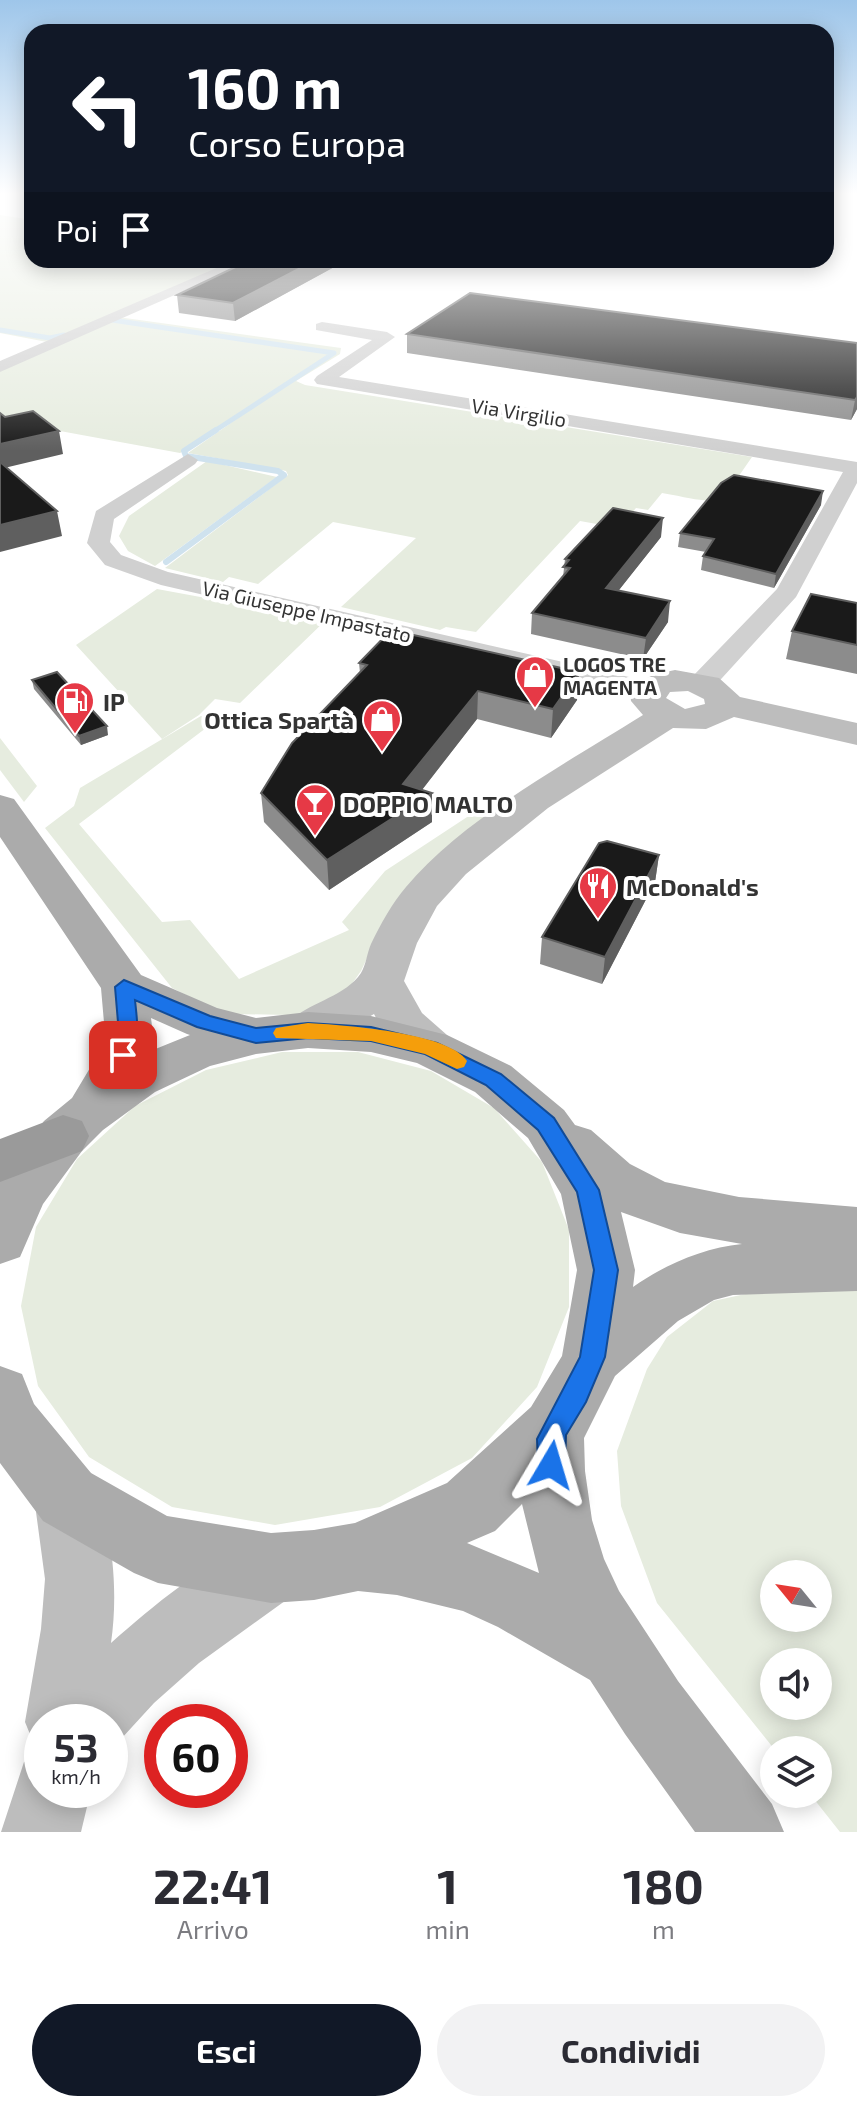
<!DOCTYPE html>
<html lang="it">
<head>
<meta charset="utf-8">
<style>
  :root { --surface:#fff; --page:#f2f2f3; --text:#2b2b33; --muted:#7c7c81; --accent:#111827 }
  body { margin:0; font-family:"Exo 2",sans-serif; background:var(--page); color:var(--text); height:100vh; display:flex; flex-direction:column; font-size:30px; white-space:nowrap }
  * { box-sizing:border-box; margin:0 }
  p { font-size:26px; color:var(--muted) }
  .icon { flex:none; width:44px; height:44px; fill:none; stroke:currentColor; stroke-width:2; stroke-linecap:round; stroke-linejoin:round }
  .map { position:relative; height:1832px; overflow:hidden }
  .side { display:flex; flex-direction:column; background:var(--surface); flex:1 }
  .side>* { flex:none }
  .hud { position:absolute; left:24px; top:24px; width:810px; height:244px; border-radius:24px; box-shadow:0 4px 20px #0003; background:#111827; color:#fff; overflow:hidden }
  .needle { width:52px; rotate:300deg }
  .buttons { position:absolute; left:760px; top:1560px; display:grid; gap:16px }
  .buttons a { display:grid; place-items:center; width:72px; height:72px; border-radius:50%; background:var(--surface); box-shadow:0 4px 20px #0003; font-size:40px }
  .speed { position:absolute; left:24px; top:1704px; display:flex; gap:16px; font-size:40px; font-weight:700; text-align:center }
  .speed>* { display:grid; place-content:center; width:104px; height:104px; border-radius:50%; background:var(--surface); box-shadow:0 4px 20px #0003; line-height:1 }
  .speed small { font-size:20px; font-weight:400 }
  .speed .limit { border:12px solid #d22; background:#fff; color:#111 }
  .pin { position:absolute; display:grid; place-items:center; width:68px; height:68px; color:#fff; margin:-34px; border-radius:16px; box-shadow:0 4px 12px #0006 }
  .me { position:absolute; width:88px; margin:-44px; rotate:7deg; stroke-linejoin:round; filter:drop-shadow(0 0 6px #0008) }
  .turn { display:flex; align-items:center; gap:28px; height:168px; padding:0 32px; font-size:36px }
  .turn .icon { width:104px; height:104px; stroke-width:2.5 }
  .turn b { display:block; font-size:56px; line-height:68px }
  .then { display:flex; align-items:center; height:76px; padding:0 32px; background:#0003; gap:16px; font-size:30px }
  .eta { display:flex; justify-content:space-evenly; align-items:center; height:136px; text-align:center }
  .eta b { font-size:48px; font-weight:700; line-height:56px }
  .primary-button { display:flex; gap:16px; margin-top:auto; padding:16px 32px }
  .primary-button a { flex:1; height:92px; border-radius:48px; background:var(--accent); color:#fff; font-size:32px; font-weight:700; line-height:92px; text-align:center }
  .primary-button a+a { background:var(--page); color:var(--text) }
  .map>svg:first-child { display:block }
  .green { fill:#e6ecdf; fill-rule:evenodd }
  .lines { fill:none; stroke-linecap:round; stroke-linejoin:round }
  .stream-far1 { stroke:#cfe2ee; stroke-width:5 }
  .stream { stroke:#cfe2ee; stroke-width:6 }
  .street { fill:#d0d0d0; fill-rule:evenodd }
  .secondary { fill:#bdbdbd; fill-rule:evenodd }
  .primary { fill:#ababab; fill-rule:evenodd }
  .highway { fill:#9a9a9a; fill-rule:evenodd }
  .wall { fill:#8c8c8c }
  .shaded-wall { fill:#5f5f5f }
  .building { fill:#1a1a1a; stroke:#5f5f5f; stroke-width:2 }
  .route { fill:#1a73e8; stroke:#114b97; stroke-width:2 }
  .slow { fill:#f59e0b }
  .labels { text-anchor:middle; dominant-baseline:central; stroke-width:8; stroke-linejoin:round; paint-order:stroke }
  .far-street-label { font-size:20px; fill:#333; stroke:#fff }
  .far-poi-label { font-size:20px; font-weight:bold; fill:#333; stroke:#fff; text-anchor:start }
  .poi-label { font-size:24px; font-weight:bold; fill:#333; stroke:#fff; text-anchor:start }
</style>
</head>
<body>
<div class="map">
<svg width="857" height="1832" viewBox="0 0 857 1832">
  <rect width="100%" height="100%" fill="#fff"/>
  <path class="green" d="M 0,215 L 32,220 L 32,260 L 236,263 L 47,342 L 0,333 Z
    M 118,317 L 341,348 L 340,354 L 296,381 L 305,385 L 752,457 C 715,510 724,504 662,493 L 648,510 L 636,508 L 619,528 L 580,521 L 476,632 L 446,627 L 440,630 L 341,607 L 416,538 L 333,522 L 258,584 L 229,577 L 223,582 L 165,568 L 288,475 L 286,471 L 277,469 L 188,453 L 238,418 L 180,453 L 0,420 L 0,369 Z
    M 207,461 L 277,477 L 155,566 L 128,551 L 119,536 L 129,516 Z
    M 157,589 L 326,620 L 240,703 L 215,699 L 199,715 L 162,739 L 76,645 Z
    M 201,716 L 224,722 L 206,728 L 79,824 L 162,922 L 190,920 L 239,979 L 349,930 L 342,922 L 385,871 L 493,800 L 499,802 L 498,812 L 375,941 L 361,971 L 349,988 L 304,1013 L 288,1015 L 235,1014 L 210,1007 L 172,988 L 45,828 L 74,806 L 80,788 Z
    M 0,738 L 37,786 L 24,802 L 0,770 Z
    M 282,1052 L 358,1052 L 431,1071 L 494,1108 L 542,1162 L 569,1230 L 569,1307 L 537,1387 L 472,1458 L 380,1507 L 275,1525 L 172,1507 L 89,1457 L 38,1386 L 21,1306 L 36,1227 L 77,1159 L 135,1106 L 206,1070 Z
    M 773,1288 L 857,1288 L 857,1832 L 840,1832 L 810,1794 L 818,1794 L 818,1750 L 775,1750 L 657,1603 L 621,1506 L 617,1451 L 647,1369 L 667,1337 L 713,1301 ZM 774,1574 L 818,1574 L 818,1618 L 774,1618 ZM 774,1662 L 818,1662 L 818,1706 L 774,1706 Z"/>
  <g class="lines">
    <path class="stream-far1" d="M 112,320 L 334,353 L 213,432
      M 0,330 L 50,338 L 64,335"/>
    <path class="stream" d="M 166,562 L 284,475 L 278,471 L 186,456 L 184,451 L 216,430"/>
    <path class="street" d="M 235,260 L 254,260 L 0,372 L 0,361 Z
      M 322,322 L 387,332 L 395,337 L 339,377 L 857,462 L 857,483 L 796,597 L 712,689 L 692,689 L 689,683 L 692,677 L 777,589 L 843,472 L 317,384 L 314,380 L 317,376 L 372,340 L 316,330 L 316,324 Z
      M 188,454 L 198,460 L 195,464 L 114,519 L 110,542 L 121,555 L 168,572 L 651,682 L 661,684 L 665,690 L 661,696 L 651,698 L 161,585 L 105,565 L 87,543 L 96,511 Z"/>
    <path class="secondary" d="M 675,670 L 719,678 L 740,697 L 857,723 L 857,745 L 734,717 L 706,729 L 673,728 L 548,808 L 466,874 L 437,906 L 417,943 L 404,981 L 422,1013 L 447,1035 L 455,1048 L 447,1061 C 410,1072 390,1045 374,1014 L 325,1042 L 308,1048 L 291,1042 L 284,1030 C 300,1002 342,1001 361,973 C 366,965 367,953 371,944 C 380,925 393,902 406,887 C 464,818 567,763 643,715 L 631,701 L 630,693 C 642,676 656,674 675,670 ZM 688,691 L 704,699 L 705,704 L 685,709 L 666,698 L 670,692 Z
      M 67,1464 L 91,1473 C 112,1526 119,1587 111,1643 C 158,1601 213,1557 271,1533 L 296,1543 L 306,1568 L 296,1593 L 199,1663 L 154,1703 L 110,1751 L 110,1722 L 42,1722 L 42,1751 L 36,1749 L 25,1722 L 41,1629 L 45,1579 L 34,1497 L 43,1473 Z
      M 42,1755 L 42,1790 L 91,1790 L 81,1832 L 1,1832 L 24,1762 Z"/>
    <path class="primary" d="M 0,795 L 14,799 L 141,975 L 217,1008 L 256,1018 L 308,1012 L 371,1016 L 447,1035 L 511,1066 L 564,1110 L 575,1125 L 591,1130 L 630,1164 L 665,1182 L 739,1197 L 857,1207 L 857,1291 L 733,1295 L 714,1300 L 678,1321 L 615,1376 L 584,1438 L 585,1471 L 592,1520 L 604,1559 L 619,1591 L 678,1681 L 772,1804 L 784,1832 L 695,1832 L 625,1734 L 590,1680 L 498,1627 L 463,1611 L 397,1595 L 358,1591 L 314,1600 L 271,1603 L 158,1583 L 134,1573 L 43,1521 L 0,1463 L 0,1366 L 22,1374 L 34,1404 L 91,1473 L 167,1516 L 271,1533 L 314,1530 L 355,1523 L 447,1483 L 531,1407 L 562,1356 L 577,1270 L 561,1194 L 528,1138 L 475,1092 L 417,1063 L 371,1052 L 308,1048 L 256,1054 L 210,1066 L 155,1092 L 103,1130 L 82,1151 L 43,1204 L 20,1257 L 0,1264 L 0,1178 L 44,1121 L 72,1098 L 99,1053 L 105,1034 L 101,988 L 0,837 ZM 151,1018 L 187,1034 L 190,1035 L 148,1052 L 153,1034 ZM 621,1212 L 680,1233 L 742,1244 C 703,1248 664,1265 633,1287 L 635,1270 ZM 522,1504 L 539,1573 L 467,1543 L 495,1531 Z"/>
    <path class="highway" d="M 63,1115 L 82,1121 L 89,1136 L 82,1151 L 0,1182 L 0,1139 Z"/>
  </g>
  <path class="wall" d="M 250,260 L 347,260 L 235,321 L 179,313 L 177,295 Z
    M 407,334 L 857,343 L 857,409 L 851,420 L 407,353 Z
    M 821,505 L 774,588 L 701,570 L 703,556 L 706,552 L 678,547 L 680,533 Z
    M 661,537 L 618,591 L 668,622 L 643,659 L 531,634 L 532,613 L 563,577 L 565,559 Z
    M 857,603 L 857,674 L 786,659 L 792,631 Z
    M 359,663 L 579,672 L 577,700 L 551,738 L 477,719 L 422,790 L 432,793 L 432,822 L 329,890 L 264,822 L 261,793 L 360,673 Z
    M 32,680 L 108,735 L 81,745 L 34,689 Z
    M 659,855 L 655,882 L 602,984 L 540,964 L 542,937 Z"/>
  <path class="shaded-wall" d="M 316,260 L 347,260 L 235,321 L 233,303 Z
    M 857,397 L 857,409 L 851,420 L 855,400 Z
    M 59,431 L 63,454 L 0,469 L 0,444 Z
    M 823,491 L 821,505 L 774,588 L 776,574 Z
    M 57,511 L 62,536 L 0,552 L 0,525 Z
    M 663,518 L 661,537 L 604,609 L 606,588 Z
    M 670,601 L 668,622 L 643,659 L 646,638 Z
    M 579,672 L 577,700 L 551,738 L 553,709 Z
    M 478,691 L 477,719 L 407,809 L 432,793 L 432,822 L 329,890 L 327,860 L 403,784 Z
    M 107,726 L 108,735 L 81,745 L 79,736 Z
    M 659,855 L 655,882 L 602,984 L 605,957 Z"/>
  <path class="building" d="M 250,260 L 316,260 L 233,303 L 177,295 Z
    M 470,293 L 857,343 L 857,397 L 855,400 L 407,334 Z
    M 33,411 L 59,431 L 0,444 L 0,413 L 5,417 Z
    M 0,462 L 57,511 L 0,525 Z
    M 734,475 L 823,491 L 776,574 L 703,556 L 714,539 L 680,533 L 721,483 Z
    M 613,508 L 663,518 L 606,588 L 670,601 L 646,638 L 532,613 L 570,568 L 563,567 L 569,560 L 565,559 Z
    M 811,594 L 857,603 L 857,645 L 792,631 Z
    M 391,630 L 579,672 L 553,709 L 478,691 L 403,784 L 432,793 L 327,860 L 261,793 L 292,743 L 367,665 L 359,663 Z
    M 57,672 L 107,726 L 79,736 L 32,680 Z
    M 607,841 L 659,855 L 605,957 L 542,937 L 599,843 Z"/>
  <linearGradient id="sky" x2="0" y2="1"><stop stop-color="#9ec6ea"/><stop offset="0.43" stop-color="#fff"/><stop offset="1" stop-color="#fff" stop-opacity="0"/></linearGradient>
  <rect width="857" height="451" fill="url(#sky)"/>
  <path class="route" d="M 124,980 L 210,1016 L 256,1028 L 308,1023 L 371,1027 L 437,1043 L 501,1074 L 554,1118 L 599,1190 L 618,1270 L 605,1357 L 586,1402 L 566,1435 L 565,1465 L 561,1475 L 551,1478 L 542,1475 L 538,1465 L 537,1439 L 580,1357 L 594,1270 L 577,1192 L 538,1130 L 486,1085 L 425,1054 L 371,1041 L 308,1038 L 256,1043 L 197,1027 L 135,1000 C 137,1021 141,1041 131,1061 L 116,1061 L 113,1055 L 119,1034 L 115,987 Z"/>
  <path class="slow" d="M 308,1023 C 341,1025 449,1032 467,1061 L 464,1067 L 457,1069 L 425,1054 L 371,1041 L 276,1038 L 273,1033 L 276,1028 Z"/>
  <defs>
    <symbol id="shop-pin" viewBox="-11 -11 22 30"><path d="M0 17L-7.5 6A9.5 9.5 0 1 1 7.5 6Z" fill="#e63946" stroke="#fff"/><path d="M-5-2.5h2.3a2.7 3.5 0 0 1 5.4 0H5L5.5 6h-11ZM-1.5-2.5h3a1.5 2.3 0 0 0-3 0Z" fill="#fff"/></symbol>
    <symbol id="fuel-pin" viewBox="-11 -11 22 30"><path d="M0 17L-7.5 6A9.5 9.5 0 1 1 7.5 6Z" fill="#e63946" stroke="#fff"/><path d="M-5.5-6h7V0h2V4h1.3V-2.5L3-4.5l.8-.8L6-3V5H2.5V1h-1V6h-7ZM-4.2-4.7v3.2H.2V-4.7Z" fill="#fff"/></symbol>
    <symbol id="bar-pin" viewBox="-11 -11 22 30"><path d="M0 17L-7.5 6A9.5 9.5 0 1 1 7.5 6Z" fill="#e63946" stroke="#fff"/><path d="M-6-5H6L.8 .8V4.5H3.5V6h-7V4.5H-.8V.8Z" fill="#fff"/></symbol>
    <symbol id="restaurant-pin" viewBox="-11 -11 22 30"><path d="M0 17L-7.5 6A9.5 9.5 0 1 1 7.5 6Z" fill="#e63946" stroke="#fff"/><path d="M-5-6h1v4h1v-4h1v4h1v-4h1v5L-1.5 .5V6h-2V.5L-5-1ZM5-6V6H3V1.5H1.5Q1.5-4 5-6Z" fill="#fff"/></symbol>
  </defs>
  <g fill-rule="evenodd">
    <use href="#shop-pin" x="513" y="653" width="44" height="60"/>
    <use href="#fuel-pin" x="53" y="679" width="44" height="60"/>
    <use href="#shop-pin" x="360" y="697" width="44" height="60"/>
    <use href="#bar-pin" x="293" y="781" width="44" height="60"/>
    <use href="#restaurant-pin" x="576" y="864" width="44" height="60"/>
  </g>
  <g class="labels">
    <g class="far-street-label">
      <text transform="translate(519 412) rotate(9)">Via Virgilio</text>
      <text transform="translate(307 611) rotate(13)">Via Giuseppe Impastato</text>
    </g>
    <g class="far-poi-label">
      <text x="563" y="664">LOGOS TRE<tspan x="563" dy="23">MAGENTA</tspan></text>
    </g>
    <g class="poi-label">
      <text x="103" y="701">IP</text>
      <text x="354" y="719" text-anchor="end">Ottica Spartà</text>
      <text x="343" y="803">DOPPIO MALTO</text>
      <text x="626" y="886">McDonald's</text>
    </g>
  </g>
</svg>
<div class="buttons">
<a><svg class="needle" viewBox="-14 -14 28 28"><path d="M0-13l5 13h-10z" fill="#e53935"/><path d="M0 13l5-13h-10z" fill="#7c7c81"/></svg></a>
<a><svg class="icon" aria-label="sound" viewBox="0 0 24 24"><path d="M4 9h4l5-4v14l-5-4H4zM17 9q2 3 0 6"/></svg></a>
<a><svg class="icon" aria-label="layers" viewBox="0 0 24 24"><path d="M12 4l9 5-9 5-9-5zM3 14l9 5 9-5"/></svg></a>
</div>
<div class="speed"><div>53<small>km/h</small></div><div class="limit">60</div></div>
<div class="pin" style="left:123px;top:1055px;background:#d93025"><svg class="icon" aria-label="arrive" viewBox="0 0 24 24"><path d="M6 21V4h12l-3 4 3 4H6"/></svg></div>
<svg class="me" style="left:551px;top:1465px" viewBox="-20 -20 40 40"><path d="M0-17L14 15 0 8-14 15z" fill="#1a73e8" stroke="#fff" stroke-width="4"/></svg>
<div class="hud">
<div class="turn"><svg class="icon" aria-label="left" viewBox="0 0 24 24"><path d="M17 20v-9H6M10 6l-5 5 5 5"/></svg><div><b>160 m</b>Corso Europa</div></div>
<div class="then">Poi<svg class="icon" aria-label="arrive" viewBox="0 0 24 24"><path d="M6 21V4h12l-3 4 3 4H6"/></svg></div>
</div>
</div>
<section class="side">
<div class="eta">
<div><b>22:41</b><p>Arrivo</p></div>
<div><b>1</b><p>min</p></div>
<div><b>180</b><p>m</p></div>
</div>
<div class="primary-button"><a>Esci</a><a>Condividi</a></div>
</section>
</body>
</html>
